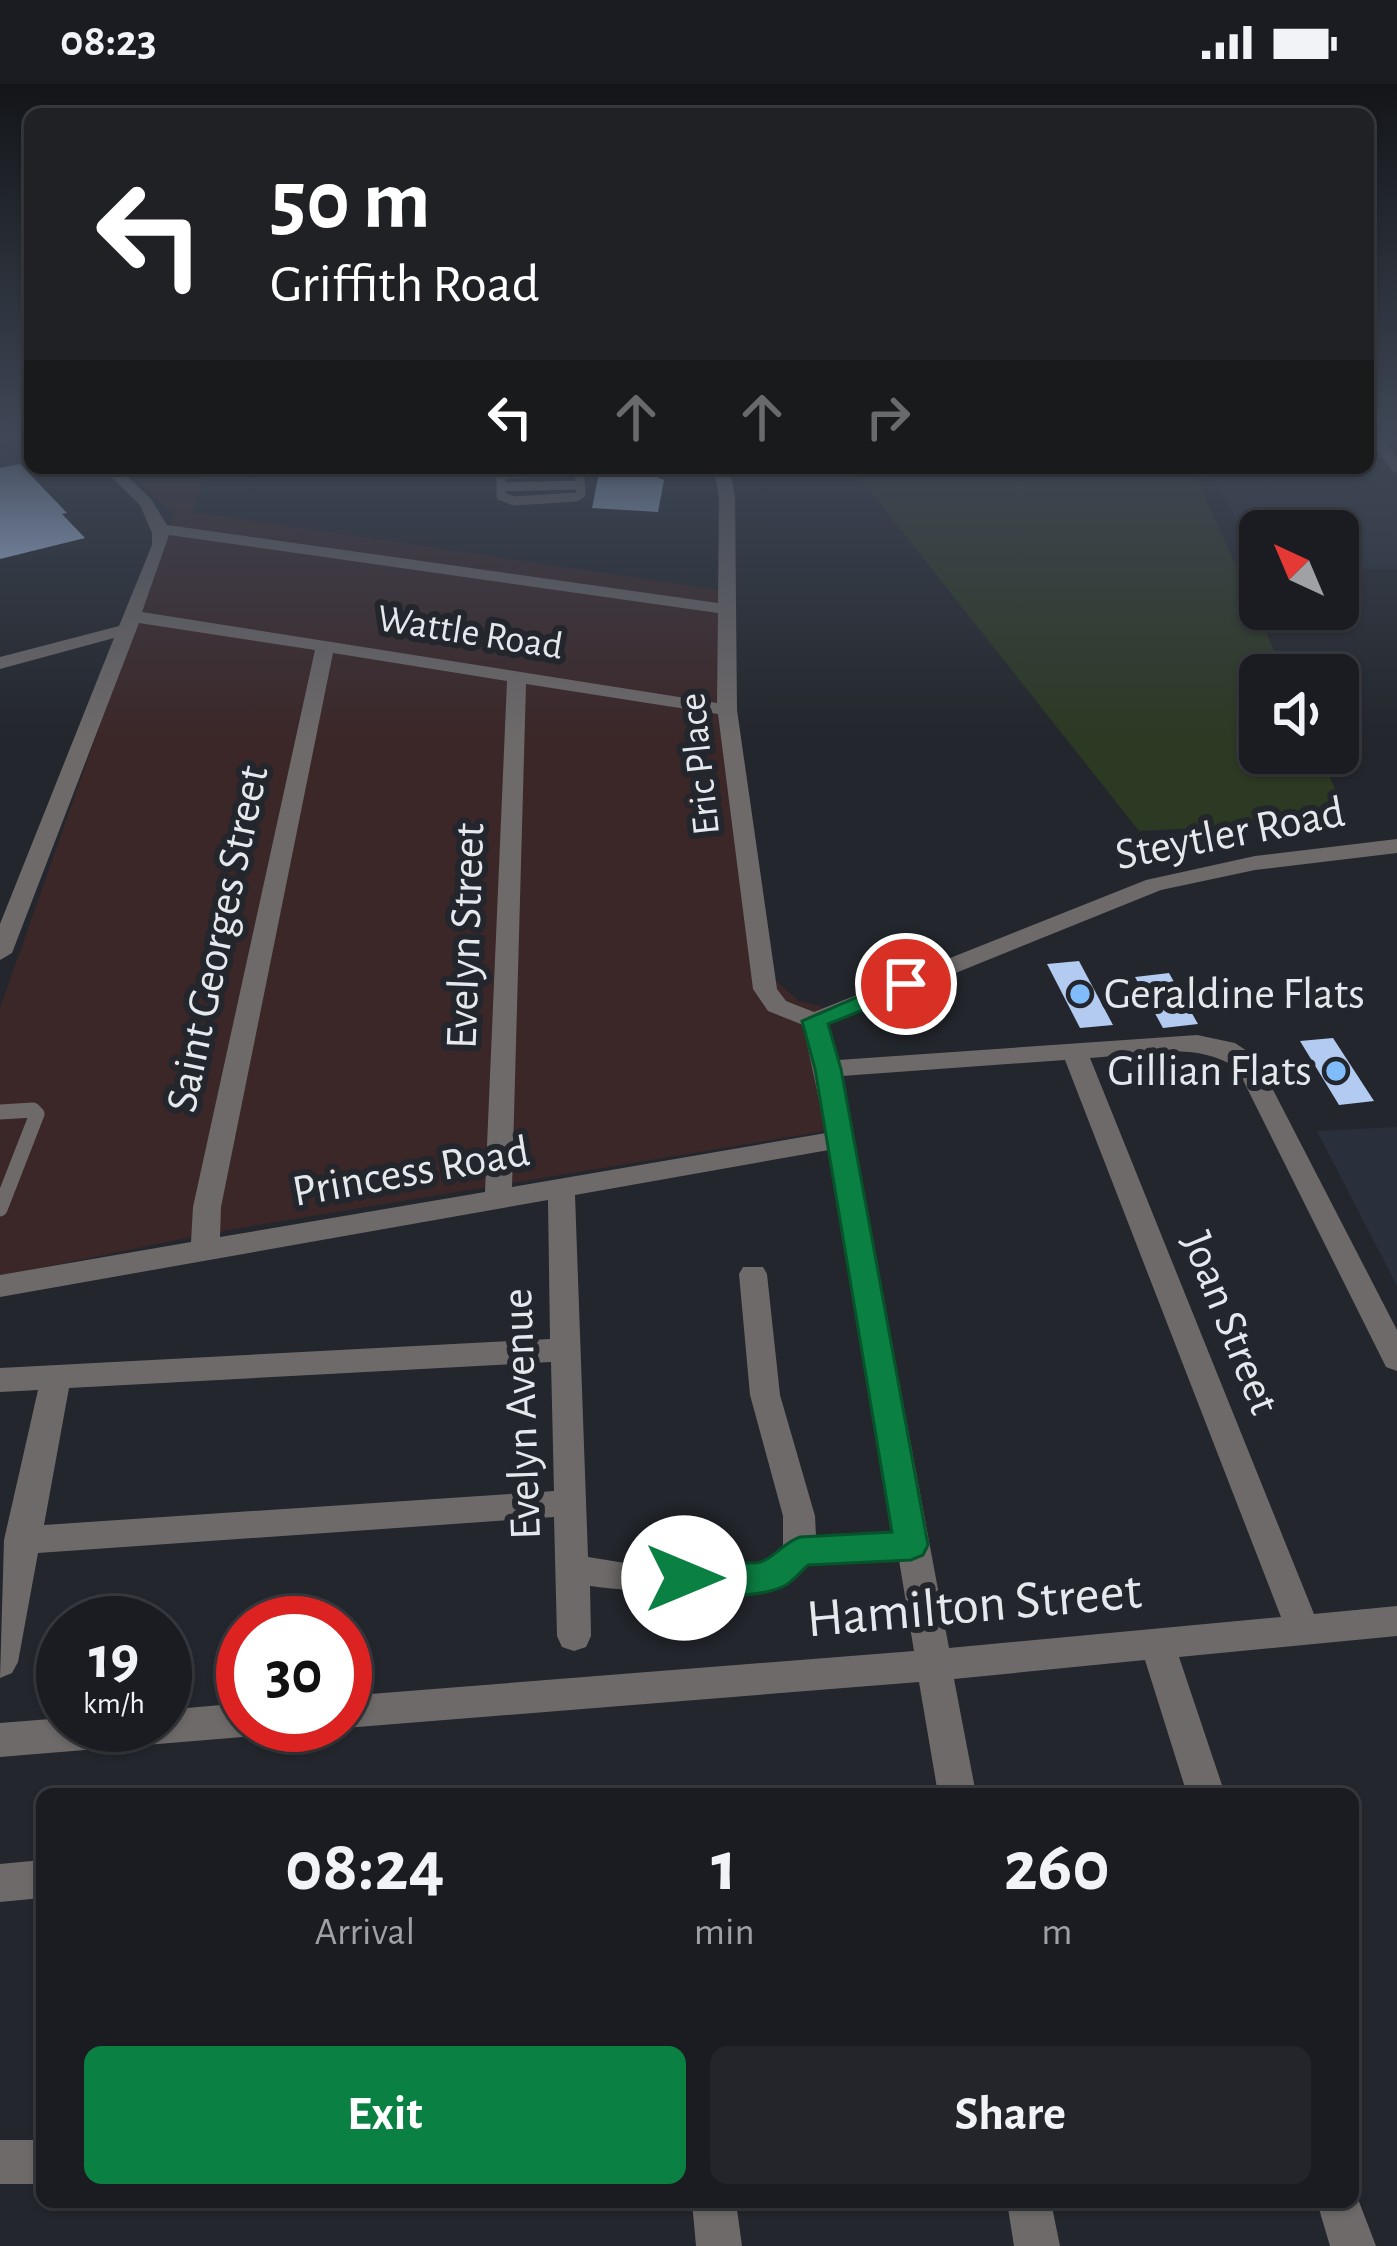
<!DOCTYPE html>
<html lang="en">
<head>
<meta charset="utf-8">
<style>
  :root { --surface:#1a1c21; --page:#23252a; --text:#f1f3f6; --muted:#9fa1a5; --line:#383a3f; --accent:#0b8043 }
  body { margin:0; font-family:"Alegreya Sans",sans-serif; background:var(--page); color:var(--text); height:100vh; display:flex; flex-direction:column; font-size:45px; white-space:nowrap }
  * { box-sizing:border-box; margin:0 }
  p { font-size:39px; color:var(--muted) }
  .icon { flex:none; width:66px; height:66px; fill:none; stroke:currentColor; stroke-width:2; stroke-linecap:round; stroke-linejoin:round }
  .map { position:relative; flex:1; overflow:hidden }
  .details { position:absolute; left:36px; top:1704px; width:1323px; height:420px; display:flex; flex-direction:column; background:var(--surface); border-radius:18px; box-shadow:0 3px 9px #0004,0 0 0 3px var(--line) }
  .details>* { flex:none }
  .guide { position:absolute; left:24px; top:24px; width:1350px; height:366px; border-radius:18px; box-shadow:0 3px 9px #0004,0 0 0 3px var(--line); background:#202124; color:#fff; overflow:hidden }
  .needle { width:78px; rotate:316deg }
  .controls { position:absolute; left:1239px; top:426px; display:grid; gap:24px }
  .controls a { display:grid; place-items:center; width:120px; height:120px; border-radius:18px; background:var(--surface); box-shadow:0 3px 9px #0004,0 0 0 3px var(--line); font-size:60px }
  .speed { position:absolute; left:36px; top:1512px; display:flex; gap:24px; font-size:60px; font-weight:700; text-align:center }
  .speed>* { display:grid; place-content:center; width:156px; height:156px; border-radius:50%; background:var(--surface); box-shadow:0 3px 9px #0004,0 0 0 3px var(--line); line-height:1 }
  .speed small { font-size:30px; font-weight:400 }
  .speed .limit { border:18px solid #d22; background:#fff; color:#111 }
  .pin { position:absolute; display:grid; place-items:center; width:102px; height:102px; color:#fff; margin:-51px; border:6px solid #fff; border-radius:50%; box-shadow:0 3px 12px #0007 }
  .me { position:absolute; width:132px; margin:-66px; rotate:90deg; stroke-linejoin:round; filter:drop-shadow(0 0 9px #0008) }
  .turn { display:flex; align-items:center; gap:42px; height:252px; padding:0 48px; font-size:54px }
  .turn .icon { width:156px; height:156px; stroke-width:2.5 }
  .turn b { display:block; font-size:84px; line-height:102px }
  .lanes { display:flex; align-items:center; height:114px; padding:0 48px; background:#0003; justify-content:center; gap:60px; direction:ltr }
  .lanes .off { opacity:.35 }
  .eta { display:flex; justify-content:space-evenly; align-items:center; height:204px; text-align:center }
  .eta b { font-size:72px; font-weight:600; line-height:84px }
  .primary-button { display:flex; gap:24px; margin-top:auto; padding:24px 48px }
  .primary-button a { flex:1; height:138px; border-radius:18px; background:var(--accent); color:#fff; font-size:48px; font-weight:600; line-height:138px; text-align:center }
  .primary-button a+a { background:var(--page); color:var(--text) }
  .status { display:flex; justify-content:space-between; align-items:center; height:84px; padding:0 60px; background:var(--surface); direction:ltr }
  .status svg { height:33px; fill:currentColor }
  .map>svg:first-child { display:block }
  .built { fill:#2a303b }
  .industrial { fill:#3b2728 }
  .green { fill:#2c3923 }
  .building { fill:#b3cbf1 }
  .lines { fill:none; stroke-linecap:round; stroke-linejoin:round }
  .service-far1 { stroke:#6e6a6a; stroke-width:9 }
  .service { stroke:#6e6a6a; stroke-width:15 }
  .minor { fill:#6e6a6a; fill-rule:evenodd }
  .route { fill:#0b8043; stroke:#07532c; stroke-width:3 }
  .poi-dot { fill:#81bcfa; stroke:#23262c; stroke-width:4.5 }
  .labels { text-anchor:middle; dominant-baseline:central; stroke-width:12; stroke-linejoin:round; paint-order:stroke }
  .far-street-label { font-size:39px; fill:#e5e8ec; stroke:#23262c }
  .street-label { font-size:45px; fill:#e5e8ec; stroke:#23262c }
  .poi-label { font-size:45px; fill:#e5e8ec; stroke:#23262c; text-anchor:start }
  .near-street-label { font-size:54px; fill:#e5e8ec; stroke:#23262c }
</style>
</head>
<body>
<div class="status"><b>08:23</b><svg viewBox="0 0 49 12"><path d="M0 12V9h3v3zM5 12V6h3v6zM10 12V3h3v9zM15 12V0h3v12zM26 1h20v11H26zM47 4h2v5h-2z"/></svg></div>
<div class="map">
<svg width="1397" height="2162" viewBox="0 0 1397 2162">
  <rect width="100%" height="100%" fill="#23262c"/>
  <path class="built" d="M 1368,371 L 1373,371 L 1397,407 L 1397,485 L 1338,485 L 1338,447 L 1260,447 L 1260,480 L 1209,384 L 1368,384 Z
    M 1397,1043 L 1397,1202 L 1317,1047 Z"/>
  <path class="industrial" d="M 121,384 L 209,384 L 192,428 L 726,507 L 760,883 L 799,917 L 821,922 L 831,1046 L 217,1148 L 0,1192 L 0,924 L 174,430 Z"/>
  <path class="green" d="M 852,384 L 1192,384 L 1285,591 L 1260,591 L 1260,669 L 1319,669 L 1349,736 L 1139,747 Z"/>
  <path class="building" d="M 20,380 L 67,429 L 62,430 L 85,454 L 0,475 L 0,384 Z
    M 600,384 L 654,384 L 650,390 L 664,396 L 658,428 L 592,424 Z
    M 1079,877 L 1113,941 L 1080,944 L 1047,880 Z
    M 1169,889 L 1198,940 L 1163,944 L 1135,893 Z
    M 1333,954 L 1374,1017 L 1339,1021 L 1300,957 Z"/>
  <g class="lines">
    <path class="service-far1" d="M 501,384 L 501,412 L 514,417 L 576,413 L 581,410 L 579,384
      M 501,390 L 579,387
      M 501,403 L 580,401"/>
    <path class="service" d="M 0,1028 L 33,1026 L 37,1030 L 0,1125"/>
    <path class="minor" d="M 1368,352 L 1381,352 L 1397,374 L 1397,389 L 1392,387 Z
      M 102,384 L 119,384 L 151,415 L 167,441 L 718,519 L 719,414 L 714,384 L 730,384 L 735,414 L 737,626 L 777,905 L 786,917 L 814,928 L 1146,796 L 1255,772 L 1397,755 L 1397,769 L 1255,786 L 1161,806 L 827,941 L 838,976 L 1197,951 L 1235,959 L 1256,973 L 1397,1246 L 1397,1287 L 1386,1283 L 1382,1275 L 1237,984 C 1195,956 1138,971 1090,974 L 1314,1530 L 1397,1522 L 1397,1552 L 1179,1573 L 1225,1710 L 1187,1710 L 1145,1576 L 954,1595 L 976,1710 L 938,1710 L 919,1598 L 345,1644 L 336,1641 L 345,1641 L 345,1612 L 914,1567 L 899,1476 L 808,1481 C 802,1487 795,1496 788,1500 C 760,1517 625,1507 590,1502 L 591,1552 L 586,1563 L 574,1567 L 562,1563 L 557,1552 L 554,1433 L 38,1469 L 18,1578 L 12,1589 L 0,1594 L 4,1456 L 38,1306 L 0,1308 L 0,1284 L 550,1255 L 548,1116 L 0,1213 L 0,1191 L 191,1158 L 193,1123 L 315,566 L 139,539 L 12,869 L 0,876 L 0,840 L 114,554 L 0,585 L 0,573 L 119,542 L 152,461 L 152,449 L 140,421 ZM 169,451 L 718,529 L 717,619 L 142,528 ZM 333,569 L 507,597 L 485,1108 L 220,1153 L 221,1123 ZM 526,600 L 718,630 L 753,905 L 768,927 L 803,941 L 826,1049 L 512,1103 ZM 1065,976 L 1281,1533 L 949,1564 L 842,992 ZM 829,1066 L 894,1448 L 816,1452 L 815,1432 L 780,1311 L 767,1190 L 763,1183 L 743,1183 L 739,1190 L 750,1311 L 783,1432 L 783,1462 L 767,1477 L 756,1479 L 625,1479 L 588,1473 L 575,1111 ZM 551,1278 L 554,1407 L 44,1441 L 69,1304 Z
      M 243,1619 L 243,1641 L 259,1641 L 256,1648 L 243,1653 L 0,1673 L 0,1639 L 63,1634 L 63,1641 L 165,1641 L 165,1626 Z
      M 42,1776 L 42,1814 L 0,1818 L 0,1780 Z
      M 0,2056 L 42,2056 L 42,2100 L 0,2100 Z
      M 1353,2102 L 1376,2162 L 1330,2162 L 1317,2118 L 1353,2118 Z
      M 692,2118 L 736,2118 L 742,2162 L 696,2162 Z
      M 1007,2118 L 1051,2118 L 1060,2162 L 1014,2162 Z"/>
  </g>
  <linearGradient id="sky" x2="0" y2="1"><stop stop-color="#131518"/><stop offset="0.54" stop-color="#3f4756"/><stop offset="1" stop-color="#3f4756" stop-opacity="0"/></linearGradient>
  <rect width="1397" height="655" fill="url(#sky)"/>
  <path class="route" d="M 906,892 L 918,900 L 915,905 L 828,940 L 841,985 L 928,1461 L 923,1471 L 911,1476 L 808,1481 C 801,1487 794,1496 786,1501 C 760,1515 699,1514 672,1504 L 667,1494 L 672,1483 L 684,1479 L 756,1479 C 774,1476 782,1459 800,1453 L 892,1448 L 815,985 L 802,937 Z"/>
  <g class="poi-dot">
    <circle cx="1080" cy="910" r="12"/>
    <circle cx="1336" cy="987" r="12"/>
  </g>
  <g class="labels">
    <g class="far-street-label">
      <text transform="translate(470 549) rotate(9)">Wattle Road</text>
      <text transform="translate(700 680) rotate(-96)">Eric Place</text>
    </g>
    <g class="street-label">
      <text transform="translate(1230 750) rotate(-11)">Steytler Road</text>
      <text transform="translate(466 852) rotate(-88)">Evelyn Street</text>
      <text transform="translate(218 855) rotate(-78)">Saint Georges Street</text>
      <text transform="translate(411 1088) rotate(-10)">Princess Road</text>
      <text transform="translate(1230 1239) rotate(68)">Joan Street</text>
      <text transform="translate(522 1330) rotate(-92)">Evelyn Avenue</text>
    </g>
    <g class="poi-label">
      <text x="1104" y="910">Geraldine Flats</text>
      <text x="1312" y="987" text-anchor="end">Gillian Flats</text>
    </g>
    <g class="near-street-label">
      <text transform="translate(974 1522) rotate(-5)">Hamilton Street</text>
    </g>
  </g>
</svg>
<div class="controls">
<a><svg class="needle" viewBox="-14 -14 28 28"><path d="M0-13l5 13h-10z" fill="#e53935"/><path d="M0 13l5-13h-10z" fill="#9fa1a5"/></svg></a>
<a><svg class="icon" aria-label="sound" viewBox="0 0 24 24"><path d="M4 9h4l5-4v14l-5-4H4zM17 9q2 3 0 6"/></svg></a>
</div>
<div class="speed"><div>19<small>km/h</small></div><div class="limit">30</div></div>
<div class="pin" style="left:906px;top:900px;background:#d93025"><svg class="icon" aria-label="arrive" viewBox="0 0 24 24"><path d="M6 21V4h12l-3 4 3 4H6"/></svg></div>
<svg class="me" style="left:684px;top:1494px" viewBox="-20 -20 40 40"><circle r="19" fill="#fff"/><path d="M0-13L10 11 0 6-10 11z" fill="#0b8043"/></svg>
<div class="guide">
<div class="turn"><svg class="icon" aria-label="left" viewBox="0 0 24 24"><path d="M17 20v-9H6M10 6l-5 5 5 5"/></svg><div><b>50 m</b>Griffith Road</div></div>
<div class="lanes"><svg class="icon" aria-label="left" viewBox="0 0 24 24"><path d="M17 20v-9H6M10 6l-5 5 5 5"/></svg><svg class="icon off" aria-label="ahead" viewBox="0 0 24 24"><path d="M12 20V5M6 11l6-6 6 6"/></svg><svg class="icon off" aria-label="ahead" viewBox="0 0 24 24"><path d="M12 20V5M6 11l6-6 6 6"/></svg><svg class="icon off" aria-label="right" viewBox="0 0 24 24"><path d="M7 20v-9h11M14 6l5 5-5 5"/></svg></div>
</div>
<section class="details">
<div class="eta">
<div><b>08:24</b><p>Arrival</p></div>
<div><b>1</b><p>min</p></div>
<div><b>260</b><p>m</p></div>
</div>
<div class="primary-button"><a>Exit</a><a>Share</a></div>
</section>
</div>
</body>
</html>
